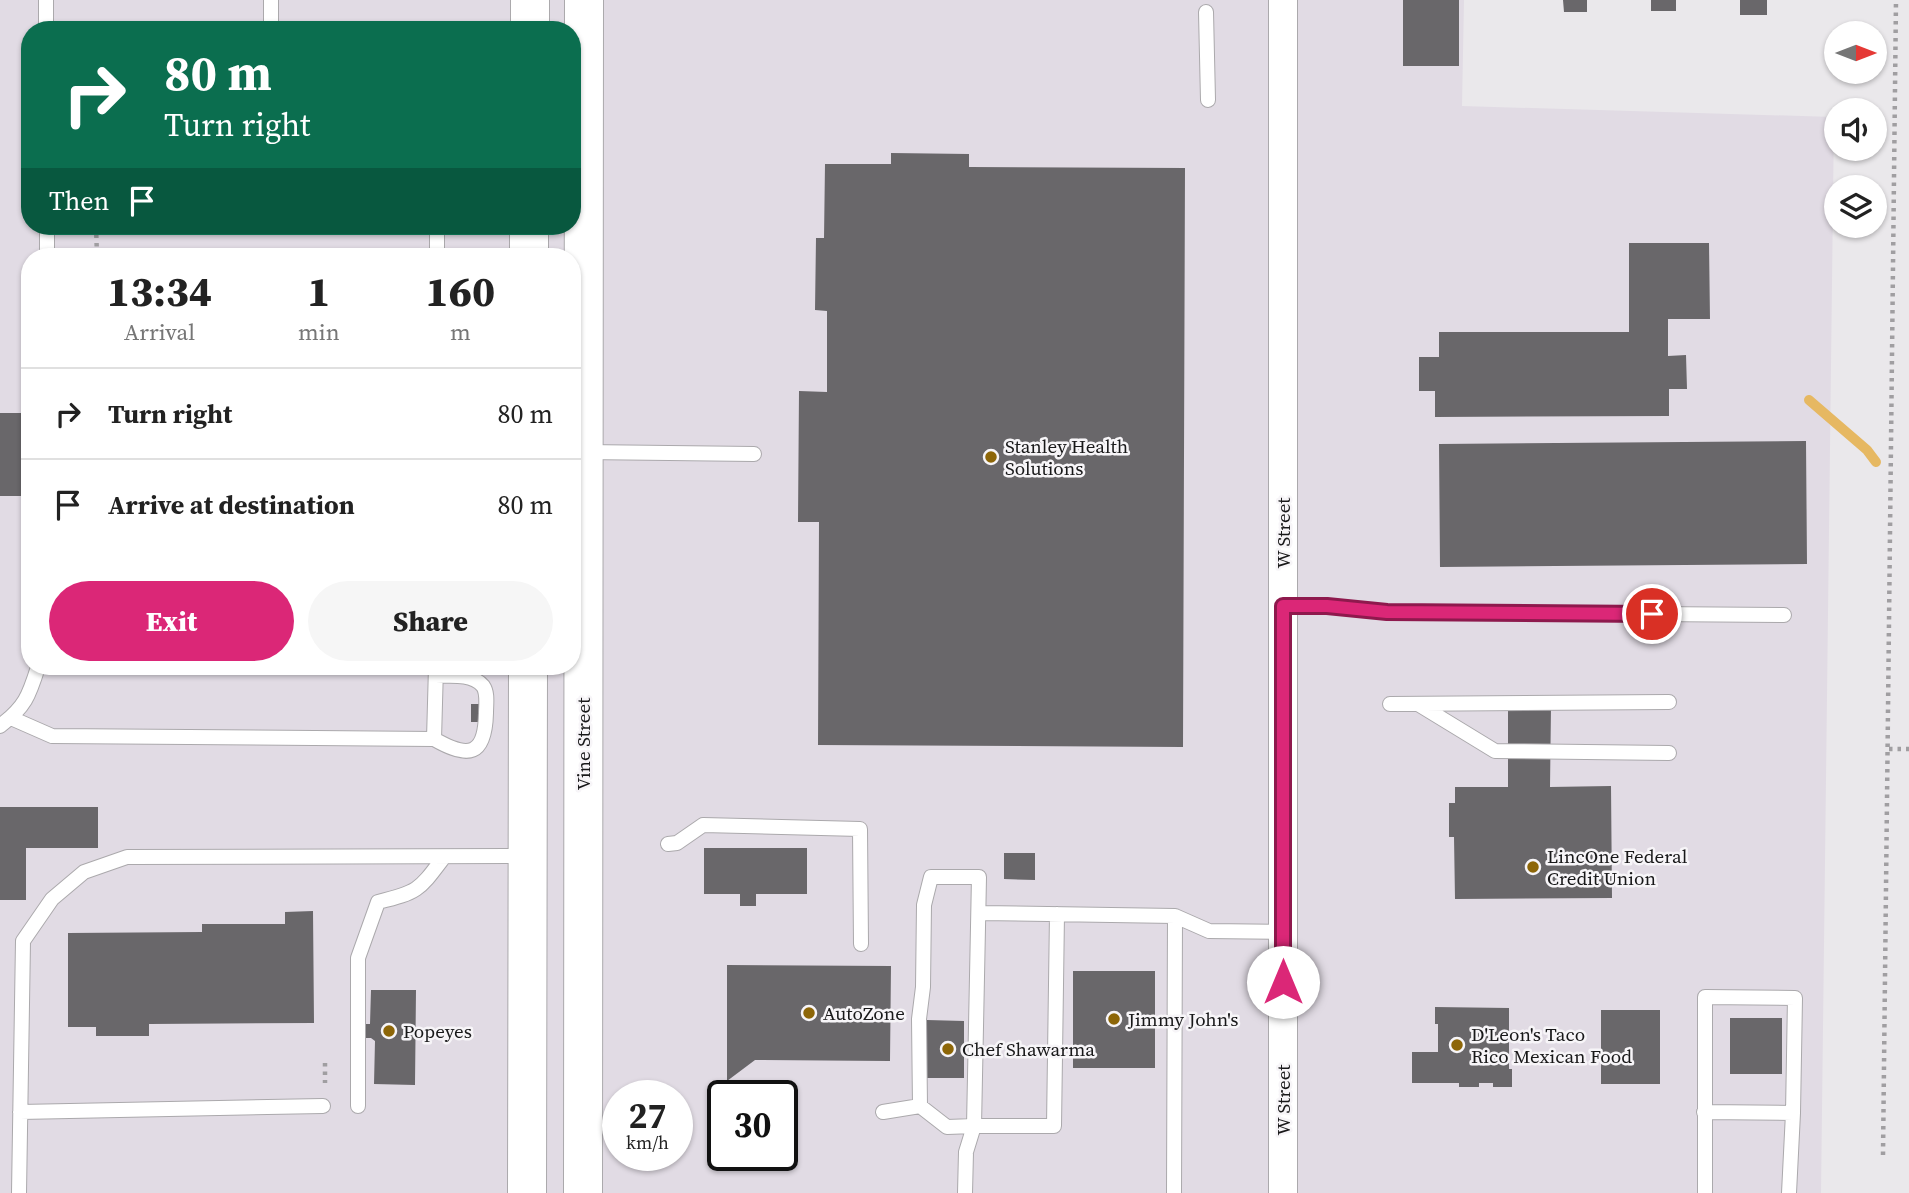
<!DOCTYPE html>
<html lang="en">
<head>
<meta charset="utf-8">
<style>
  :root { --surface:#fff; --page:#f6f6f6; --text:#222; --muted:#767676; --line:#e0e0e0; --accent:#db2777 }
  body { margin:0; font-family:"Source Serif 4",serif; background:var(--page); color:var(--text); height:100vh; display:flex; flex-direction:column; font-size:26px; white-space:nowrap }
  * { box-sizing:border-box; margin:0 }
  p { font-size:23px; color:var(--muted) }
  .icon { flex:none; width:38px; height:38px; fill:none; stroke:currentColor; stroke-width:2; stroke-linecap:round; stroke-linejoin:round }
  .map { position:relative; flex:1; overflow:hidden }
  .side { position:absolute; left:21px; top:248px; width:560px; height:427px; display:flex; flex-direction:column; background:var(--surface); border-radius:28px; box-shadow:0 2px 5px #0004 }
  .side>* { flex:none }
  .top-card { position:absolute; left:21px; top:21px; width:560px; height:214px; border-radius:28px; box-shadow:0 2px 5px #0004; background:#0b6e4f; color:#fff; overflow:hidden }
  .needle { width:46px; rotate:90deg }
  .buttons { position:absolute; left:1824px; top:21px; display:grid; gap:14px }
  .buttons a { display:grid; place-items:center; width:63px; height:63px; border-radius:50%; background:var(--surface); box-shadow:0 2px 5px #0004; font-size:35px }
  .speed { position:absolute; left:602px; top:1080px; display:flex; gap:14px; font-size:35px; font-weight:700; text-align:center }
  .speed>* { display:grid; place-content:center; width:91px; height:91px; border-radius:50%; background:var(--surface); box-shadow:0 2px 5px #0004; line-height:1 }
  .speed small { font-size:18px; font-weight:400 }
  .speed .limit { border:4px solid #111; border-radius:10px; background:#fff; color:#111 }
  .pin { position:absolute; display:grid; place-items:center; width:60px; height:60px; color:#fff; margin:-30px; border:4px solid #fff; border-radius:50%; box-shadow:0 2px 7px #0007 }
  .me { position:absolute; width:77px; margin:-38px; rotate:0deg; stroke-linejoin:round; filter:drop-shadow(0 0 5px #0008) }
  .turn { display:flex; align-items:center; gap:24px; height:147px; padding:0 28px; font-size:32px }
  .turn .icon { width:91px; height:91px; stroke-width:2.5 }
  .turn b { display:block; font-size:49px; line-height:60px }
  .then { display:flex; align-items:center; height:66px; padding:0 28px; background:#0003; gap:14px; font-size:26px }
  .eta { display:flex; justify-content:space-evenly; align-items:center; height:119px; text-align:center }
  .eta b { font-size:42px; font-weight:800; line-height:49px }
  .action { display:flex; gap:14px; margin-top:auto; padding:14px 28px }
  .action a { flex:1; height:80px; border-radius:42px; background:var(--accent); color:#fff; font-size:28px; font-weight:800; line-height:80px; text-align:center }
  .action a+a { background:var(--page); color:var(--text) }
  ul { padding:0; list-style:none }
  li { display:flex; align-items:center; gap:21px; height:91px; padding:0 28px; border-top:2px solid var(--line) }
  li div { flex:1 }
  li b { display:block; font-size:26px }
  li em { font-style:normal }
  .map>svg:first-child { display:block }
  .built { fill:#e1dbe4; fill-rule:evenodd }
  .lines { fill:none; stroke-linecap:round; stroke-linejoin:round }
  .stream { stroke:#e6b862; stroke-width:10 }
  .building { fill:#69676a }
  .service-casing { stroke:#aba9ac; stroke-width:16 }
  .minor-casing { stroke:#aba9ac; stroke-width:30 }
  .secondary-casing { stroke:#aba9ac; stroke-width:40 }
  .path { stroke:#a09ea1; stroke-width:4.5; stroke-dasharray:3.5 5; stroke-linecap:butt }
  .service { stroke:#fff; stroke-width:14 }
  .minor { stroke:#fff; stroke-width:28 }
  .secondary { stroke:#fff; stroke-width:38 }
  .route-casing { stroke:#8e194d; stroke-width:18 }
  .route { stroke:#db2777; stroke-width:12 }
  .poi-dot { fill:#8d6608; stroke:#f7f5f8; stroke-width:2.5 }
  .labels { text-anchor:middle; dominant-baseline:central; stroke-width:5; stroke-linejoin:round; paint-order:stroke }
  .poi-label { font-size:19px; fill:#181819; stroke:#f7f5f8; text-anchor:start }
  .street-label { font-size:19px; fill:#181819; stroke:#f7f5f8 }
</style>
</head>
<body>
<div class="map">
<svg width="1909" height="1193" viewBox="0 0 1909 1193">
  <rect width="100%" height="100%" fill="#eae8eb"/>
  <path class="built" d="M 0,0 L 1464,0 L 1462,106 L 1834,117 L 1821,1193 L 0,1193 ZM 30,30 L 572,30 L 572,226 L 30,226 ZM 30,257 L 572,257 L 572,667 L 30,667 ZM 618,1096 L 677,1096 L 677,1155 L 618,1155 ZM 723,1096 L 782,1096 L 782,1155 L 723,1155 Z"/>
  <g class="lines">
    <path class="stream" d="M 1809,400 L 1867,450 L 1876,462"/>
  </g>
  <path class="building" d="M 1403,0 L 1459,0 L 1459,66 L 1403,66 Z
    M 1563,0 L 1587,0 L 1587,12 L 1564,12 Z
    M 1651,0 L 1676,0 L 1676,11 L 1651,11 Z
    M 1740,0 L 1767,0 L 1767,15 L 1740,15 Z
    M 891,153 L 969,154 L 969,167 L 1185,168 L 1183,747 L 818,745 L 819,522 L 798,522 L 799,391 L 827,392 L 827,311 L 815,310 L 816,238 L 824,238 L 825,164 L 891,164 Z
    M 1629,243 L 1709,243 L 1710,319 L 1668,319 L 1668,356 L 1686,355 L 1687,389 L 1669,389 L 1669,416 L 1435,417 L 1435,391 L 1419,391 L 1419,357 L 1439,357 L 1439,332 L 1629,332 Z
    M 0,413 L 29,413 L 29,496 L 0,496 Z
    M 1806,441 L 1807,564 L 1440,567 L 1439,444 Z
    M 471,704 L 479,704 L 479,722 L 471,722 Z
    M 1508,707 L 1551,707 L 1550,787 L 1611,786 L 1612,898 L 1455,899 L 1454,837 L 1449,837 L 1449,803 L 1455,803 L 1455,787 L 1508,787 Z
    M 0,807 L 98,807 L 98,848 L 26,848 L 26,900 L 0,900 Z
    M 704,848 L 807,848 L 807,894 L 756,894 L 756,906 L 740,906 L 740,894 L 704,894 Z
    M 1004,853 L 1035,853 L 1035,880 L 1004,879 Z
    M 313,911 L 314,1023 L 149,1024 L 149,1036 L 96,1036 L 96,1027 L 68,1027 L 68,933 L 202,932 L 202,924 L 285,924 L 285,912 Z
    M 727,965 L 891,966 L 890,1061 L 755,1060 L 727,1081 Z
    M 1073,971 L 1155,971 L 1155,1068 L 1073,1068 Z
    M 371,990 L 416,990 L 415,1085 L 374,1084 L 375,1041 L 371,1038 L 362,1038 L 362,1024 L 370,1024 Z
    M 1435,1007 L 1509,1008 L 1509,1069 L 1512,1069 L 1512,1087 L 1493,1087 L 1493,1083 L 1479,1083 L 1479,1087 L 1459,1087 L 1459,1083 L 1412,1083 L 1412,1052 L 1438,1052 L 1438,1024 L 1435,1024 Z
    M 1601,1010 L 1660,1010 L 1660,1084 L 1601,1084 Z
    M 1730,1018 L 1782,1018 L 1782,1074 L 1730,1074 Z
    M 927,1020 L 964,1021 L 964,1078 L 927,1078 Z"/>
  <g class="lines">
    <defs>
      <path id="service" d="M 46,0 L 46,30
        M 1206,12 L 1208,100
        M 271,30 L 271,0
        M 413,30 L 431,30
        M 47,257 L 47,226
        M 437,257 L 437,226
        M 584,452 L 754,454
        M 1283,606 L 1327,606 L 1387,612 L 1784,615
        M 1390,704 L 1669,702
        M 1418,704 L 1495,751 L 1669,753
        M 11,718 L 52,736 L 434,739 L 436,667
        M 0,726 C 25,707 29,696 38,667
        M 434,739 C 469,759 485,756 486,713 C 486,704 488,693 483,686 C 472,673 450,676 436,676
        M 668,844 L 677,843 L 703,825 L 860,829 L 861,944
        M 931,877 L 979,877 L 974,1126 L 947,1127 L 920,1106 L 919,1019 L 923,987 L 924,905 Z
        M 979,913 L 1175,916 L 1209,931 L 1283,932
        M 358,1106 L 358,958 L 378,902 C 419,892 419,890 444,857
        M 20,1112 L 323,1106
        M 883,1112 L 920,1106
        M 1704,1112 L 1793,1113
        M 19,1193 L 23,941 L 52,899 L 84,872 L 127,857 L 526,856
        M 965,1193 L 966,1152 L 974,1126 L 1054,1126 L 1057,914
        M 1174,1193 L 1175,916
        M 1705,1193 L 1705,997 L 1795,998 L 1793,1113 L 1789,1193"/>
      <path id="minor" d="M 1283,0 L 1283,1193"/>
      <path id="secondary" d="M 530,30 L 530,0
        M 529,257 L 529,226
        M 527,1193 L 528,667
        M 583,1193 L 584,0"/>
    </defs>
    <use href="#service" class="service-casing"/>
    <use href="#minor" class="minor-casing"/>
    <use href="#secondary" class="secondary-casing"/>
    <path class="path" d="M 23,74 L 30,74
      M 23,168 L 30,168
      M 96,226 L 97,256
      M 82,256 L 82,257
      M 1889,749 L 1909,749
      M 325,1063 L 325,1083
      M 1883,1155 L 1896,0"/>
    <use href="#service" class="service"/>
    <use href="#minor" class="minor"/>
    <use href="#secondary" class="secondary"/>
  </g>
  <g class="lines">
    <defs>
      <path id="route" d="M 1283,982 L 1283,606 L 1327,606 L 1387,612 L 1652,614"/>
    </defs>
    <use href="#route" class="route-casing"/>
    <use href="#route" class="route"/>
  </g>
  <g class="poi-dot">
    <circle cx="991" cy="457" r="7"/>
    <circle cx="1533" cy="867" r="7"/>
    <circle cx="809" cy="1013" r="7"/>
    <circle cx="1114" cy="1019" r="7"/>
    <circle cx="389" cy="1031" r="7"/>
    <circle cx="1457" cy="1045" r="7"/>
    <circle cx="948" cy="1049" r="7"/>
  </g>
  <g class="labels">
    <g class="poi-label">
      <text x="1005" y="446">Stanley Health<tspan x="1005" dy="22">Solutions</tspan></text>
      <text x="1547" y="856">LincOne Federal<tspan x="1547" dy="22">Credit Union</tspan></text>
      <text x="823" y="1013">AutoZone</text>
      <text x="1128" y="1019">Jimmy John's</text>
      <text x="403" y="1031">Popeyes</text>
      <text x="1471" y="1034">D'Leon's Taco<tspan x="1471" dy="22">Rico Mexican Food</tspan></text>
      <text x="962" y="1049">Chef Shawarma</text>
    </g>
    <g class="street-label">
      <text transform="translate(1283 533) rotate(-90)">W Street</text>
      <text transform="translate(583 744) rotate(-90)">Vine Street</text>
      <text transform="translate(1283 1100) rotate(-90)">W Street</text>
    </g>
  </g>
</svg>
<div class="buttons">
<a><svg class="needle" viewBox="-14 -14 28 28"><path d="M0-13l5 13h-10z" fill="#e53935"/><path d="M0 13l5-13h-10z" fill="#767676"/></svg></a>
<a><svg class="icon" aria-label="sound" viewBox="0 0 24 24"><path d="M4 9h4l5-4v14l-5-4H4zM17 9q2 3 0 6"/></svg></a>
<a><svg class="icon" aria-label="layers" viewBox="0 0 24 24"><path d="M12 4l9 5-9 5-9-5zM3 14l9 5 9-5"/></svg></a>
</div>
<div class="speed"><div>27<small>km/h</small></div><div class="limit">30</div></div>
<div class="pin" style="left:1652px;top:614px;background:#d93025"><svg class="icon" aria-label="arrive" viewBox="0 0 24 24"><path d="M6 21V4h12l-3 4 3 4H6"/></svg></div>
<svg class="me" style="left:1283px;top:982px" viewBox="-20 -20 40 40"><circle r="19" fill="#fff"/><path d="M0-13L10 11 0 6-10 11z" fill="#db2777"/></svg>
<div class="top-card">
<div class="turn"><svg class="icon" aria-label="right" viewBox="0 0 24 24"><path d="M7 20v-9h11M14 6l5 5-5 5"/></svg><div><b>80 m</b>Turn right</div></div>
<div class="then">Then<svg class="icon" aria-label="arrive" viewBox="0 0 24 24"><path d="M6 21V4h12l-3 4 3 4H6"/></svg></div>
</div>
<section class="side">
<div class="eta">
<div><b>13:34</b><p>Arrival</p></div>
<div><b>1</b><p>min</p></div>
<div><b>160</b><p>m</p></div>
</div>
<ul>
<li><svg class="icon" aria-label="right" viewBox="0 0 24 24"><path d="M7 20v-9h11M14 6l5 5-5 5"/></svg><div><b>Turn right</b></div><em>80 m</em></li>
<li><svg class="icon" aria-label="arrive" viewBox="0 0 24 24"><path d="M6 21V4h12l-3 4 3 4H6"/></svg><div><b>Arrive at destination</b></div><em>80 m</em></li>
</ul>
<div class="action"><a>Exit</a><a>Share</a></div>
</section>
</div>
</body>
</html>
